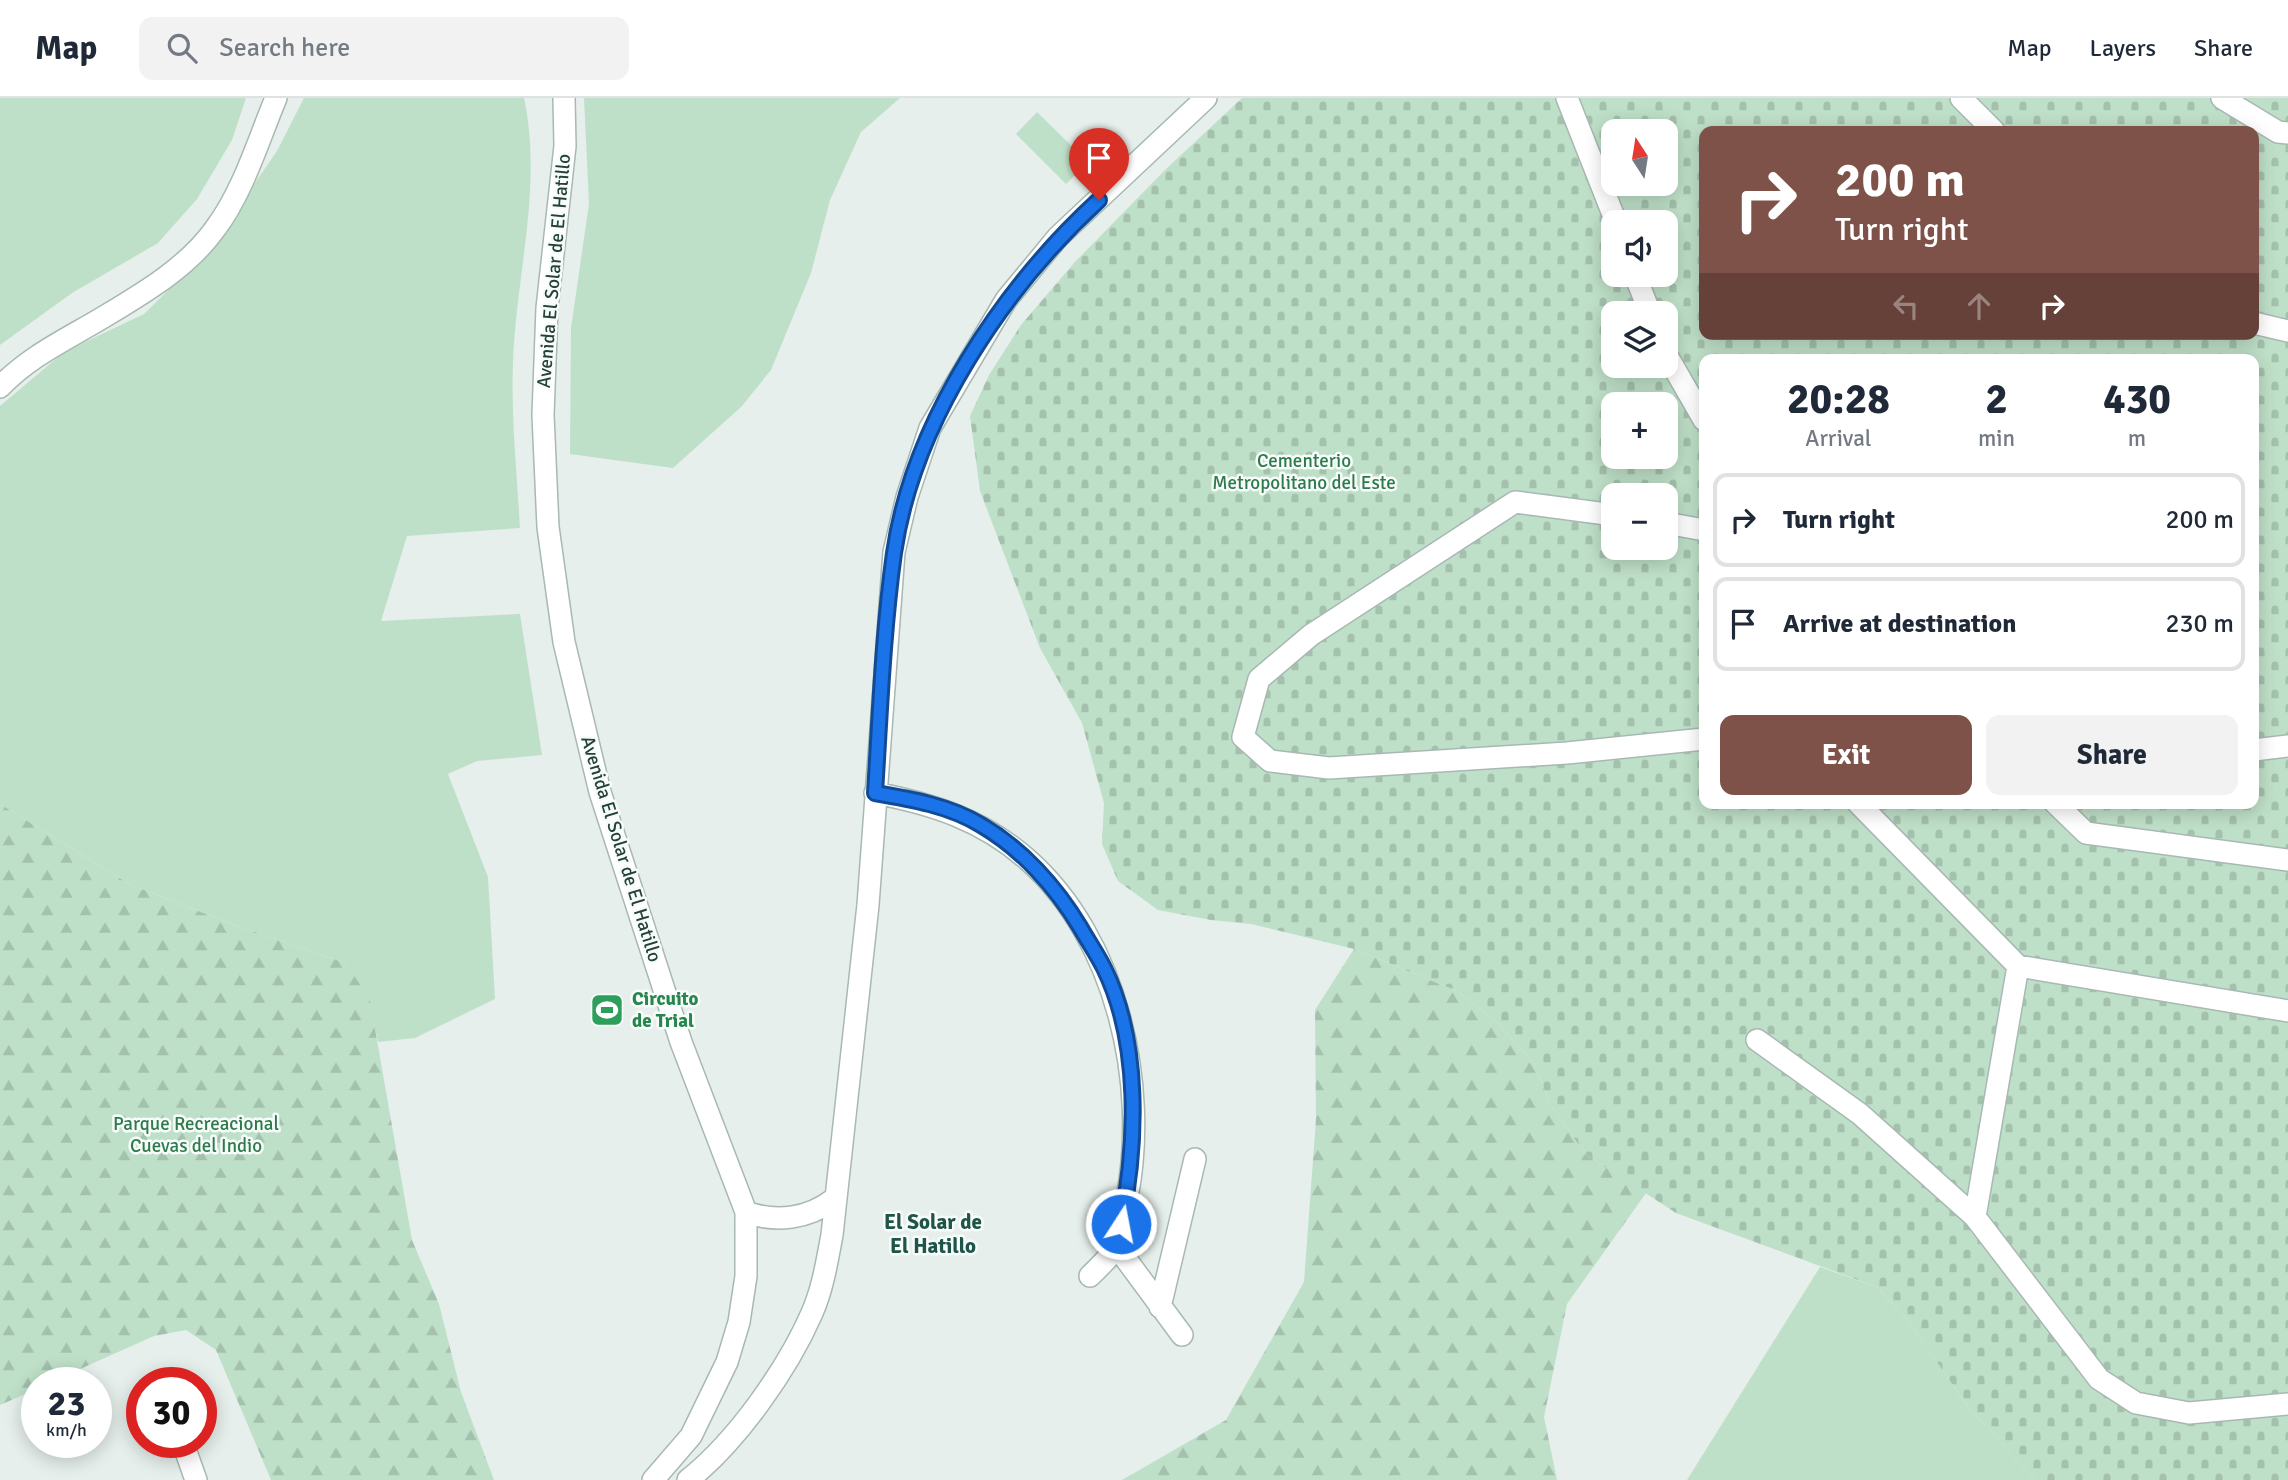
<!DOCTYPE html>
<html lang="en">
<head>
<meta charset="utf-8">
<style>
  :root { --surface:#fff; --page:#f2f2f3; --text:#1f2937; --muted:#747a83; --line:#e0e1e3; --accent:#7f5249 }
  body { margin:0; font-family:Signika,sans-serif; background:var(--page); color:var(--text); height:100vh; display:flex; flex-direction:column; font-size:26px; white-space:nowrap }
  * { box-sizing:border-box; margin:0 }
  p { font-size:23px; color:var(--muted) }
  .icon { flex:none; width:38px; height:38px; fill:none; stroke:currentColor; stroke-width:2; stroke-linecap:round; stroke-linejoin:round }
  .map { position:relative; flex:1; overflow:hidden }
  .sheet { position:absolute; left:1699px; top:256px; width:560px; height:455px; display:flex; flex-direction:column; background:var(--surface); border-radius:14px; box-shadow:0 4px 18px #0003 }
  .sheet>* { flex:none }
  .guide { position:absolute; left:1699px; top:28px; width:560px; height:214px; border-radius:14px; box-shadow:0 4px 18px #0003; background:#7f5249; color:#fff; overflow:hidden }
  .needle { width:46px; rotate:348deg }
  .buttons { position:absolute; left:1601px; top:21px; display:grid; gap:14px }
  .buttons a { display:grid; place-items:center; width:77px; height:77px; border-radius:14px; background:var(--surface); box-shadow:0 4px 18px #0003; font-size:35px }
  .speed { position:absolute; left:21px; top:1269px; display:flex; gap:14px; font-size:35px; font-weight:700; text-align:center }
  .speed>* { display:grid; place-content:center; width:91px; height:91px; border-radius:50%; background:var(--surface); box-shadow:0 4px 18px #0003; line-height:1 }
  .speed small { font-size:18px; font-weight:400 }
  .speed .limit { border:10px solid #d22; background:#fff; color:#111 }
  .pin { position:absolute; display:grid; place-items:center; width:60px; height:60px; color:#fff; margin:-72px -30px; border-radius:50% 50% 50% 0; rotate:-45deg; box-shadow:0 0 7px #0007 }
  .pin .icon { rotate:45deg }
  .me { position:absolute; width:77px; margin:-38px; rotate:11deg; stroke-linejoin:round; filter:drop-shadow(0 0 5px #0008) }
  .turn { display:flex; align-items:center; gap:24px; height:147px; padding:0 21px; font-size:32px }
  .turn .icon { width:91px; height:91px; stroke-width:2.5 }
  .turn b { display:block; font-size:49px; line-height:60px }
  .lanes { display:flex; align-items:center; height:66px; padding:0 21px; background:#0003; justify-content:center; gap:35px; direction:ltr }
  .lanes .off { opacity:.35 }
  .eta { display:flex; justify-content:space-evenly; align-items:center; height:119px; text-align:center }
  .eta b { font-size:42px; font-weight:800; line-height:49px }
  .action { display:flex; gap:14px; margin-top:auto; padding:14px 21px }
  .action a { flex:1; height:80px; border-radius:14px; background:var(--accent); color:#fff; font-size:28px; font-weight:800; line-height:80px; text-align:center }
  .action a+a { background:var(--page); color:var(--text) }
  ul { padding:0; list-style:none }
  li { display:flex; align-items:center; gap:21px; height:94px; margin:0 14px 10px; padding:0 7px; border:4px solid var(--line); border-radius:14px }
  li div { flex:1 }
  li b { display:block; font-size:26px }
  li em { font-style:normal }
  header { display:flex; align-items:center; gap:42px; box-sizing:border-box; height:98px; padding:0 35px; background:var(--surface); border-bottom:2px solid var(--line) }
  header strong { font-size:33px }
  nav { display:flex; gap:38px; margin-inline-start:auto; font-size:24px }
  .search { width:490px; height:63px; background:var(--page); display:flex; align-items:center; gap:18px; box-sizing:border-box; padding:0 24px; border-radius:14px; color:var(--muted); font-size:26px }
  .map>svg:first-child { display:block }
  .grass { fill:#bfe0c8 }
  .forest { fill:url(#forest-firs) }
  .cemetery { fill:url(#cemetery-stones); fill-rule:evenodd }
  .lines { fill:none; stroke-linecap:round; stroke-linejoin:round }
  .minor-casing { stroke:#a8b8b2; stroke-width:24 }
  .minor { stroke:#fff; stroke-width:21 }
  .route-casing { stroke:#114b97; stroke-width:18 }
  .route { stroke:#1a73e8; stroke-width:12 }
  .labels { text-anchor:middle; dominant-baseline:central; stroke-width:5; stroke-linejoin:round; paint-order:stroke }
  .street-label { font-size:19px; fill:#24423a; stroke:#f7fbf9 }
  .park-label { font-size:19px; fill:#2d7a4b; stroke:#f7fbf9 }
  .leisure-label { font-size:19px; font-weight:bold; fill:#27864d; stroke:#f7fbf9; text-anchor:start }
  .neighbourhood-label { font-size:21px; font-weight:bold; fill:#1f5548; stroke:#f7fbf9 }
</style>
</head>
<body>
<header>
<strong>Map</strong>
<div class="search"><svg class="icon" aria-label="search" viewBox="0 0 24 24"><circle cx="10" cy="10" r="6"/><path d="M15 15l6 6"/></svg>Search here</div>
<nav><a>Map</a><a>Layers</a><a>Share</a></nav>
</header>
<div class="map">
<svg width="2288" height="1382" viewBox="0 0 2288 1382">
  <defs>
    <pattern id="forest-firs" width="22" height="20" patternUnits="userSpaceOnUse" patternTransform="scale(1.75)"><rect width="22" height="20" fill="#bfe0c8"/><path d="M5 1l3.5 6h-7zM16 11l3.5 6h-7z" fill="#a4c1ad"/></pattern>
    <pattern id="cemetery-stones" width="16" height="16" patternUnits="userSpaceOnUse" patternTransform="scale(1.75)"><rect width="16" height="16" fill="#bfe0c8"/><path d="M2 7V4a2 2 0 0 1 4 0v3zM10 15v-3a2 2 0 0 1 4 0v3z" fill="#a4c1ad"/></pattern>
  </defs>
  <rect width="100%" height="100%" fill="#e6efeb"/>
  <path class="grass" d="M 0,0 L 246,0 L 232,42 L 197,101 L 158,145 L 72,195 L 0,247 Z
    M 304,0 L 524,0 C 543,89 516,176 513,265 C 511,319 517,376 520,430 L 407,438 L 381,523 L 520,516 L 542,657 L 477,663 L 448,676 L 488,779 L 495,901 L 415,940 L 378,944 L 369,902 L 346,865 L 229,825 L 129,786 L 0,706 L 0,308 L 64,254 L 144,216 L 208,153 L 277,53 Z
    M 584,0 L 900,0 L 861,34 L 830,102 L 811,175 L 771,272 L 741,309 L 673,370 L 570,356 L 571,230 L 589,106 Z
    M 1037,14 L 1088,64 L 1066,86 L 1016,36 Z
    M 1820,1169 L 1877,1189 L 1907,1221 L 1966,1306 L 2035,1382 L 1687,1382 Z"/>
  <path class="forest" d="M 0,706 L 129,786 L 229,825 L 346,865 L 370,902 L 412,1142 L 439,1206 L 461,1294 L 494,1382 L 271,1382 L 216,1252 L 186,1232 L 154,1238 L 51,1284 L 37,1284 L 37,1291 L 0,1307 Z
    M 1354,851 L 1457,893 L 1498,925 L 1534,966 L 1551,1007 L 1585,1056 L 1646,1095 L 1567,1206 L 1544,1319 L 1557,1382 L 1122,1382 L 1226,1322 L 1304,1184 L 1316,1021 L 1315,912 Z"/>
  <path class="cemetery" d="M 1242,0 L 2288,0 L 2288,1382 L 2035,1382 L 1966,1306 L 1907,1221 L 1877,1189 L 1676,1115 L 1585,1056 L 1551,1007 L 1534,966 L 1498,925 L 1457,893 L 1354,851 L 1251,826 L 1211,822 L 1158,812 L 1118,783 L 1102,746 L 1104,705 L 1082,625 L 1040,550 L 980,393 L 970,318 L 989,277 L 1021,227 L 1074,165 L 1167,70 ZM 1614,33 L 1666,33 L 1666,86 L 1614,86 ZM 1704,33 L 2254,33 L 2254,236 L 1704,236 ZM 1614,124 L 1666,124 L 1666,177 L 1614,177 ZM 1614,215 L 1666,215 L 1666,268 L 1614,268 ZM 1704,261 L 2254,261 L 2254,705 L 1704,705 ZM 1614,306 L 1666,306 L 1666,359 L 1614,359 ZM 1614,397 L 1666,397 L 1666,450 L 1614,450 Z"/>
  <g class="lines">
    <defs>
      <path id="minor" d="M 564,0 L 565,48 L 547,210 L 543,317 L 548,429 L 564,544 L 600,694 L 681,944 L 746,1114 L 746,1178 L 739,1224 L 727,1264 L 691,1338 L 653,1382
        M 1567,0 L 1616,124
        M 1961,0 L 1994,33
        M 2222,0 L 2278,34 L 2288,35
        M 1635,177 L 1650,215
        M 2254,225 L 2288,233
        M 1666,256 L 1704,322
        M 0,289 C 30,258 65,242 102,220 C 142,196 187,170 215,131 C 243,94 258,43 276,0
        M 1614,417 L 1515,404 L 1311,537 L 1259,581 L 1243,639 L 1270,663 L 1329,670 L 1567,655 L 1704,641
        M 1666,425 L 1704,432
        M 2254,652 L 2288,648
        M 875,695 C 933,706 983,722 1028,762 C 1117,841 1149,986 1127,1100 C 1124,1114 1123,1139 1115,1151 C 1108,1161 1098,1170 1090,1178
        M 2055,705 L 2086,735 L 2288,762
        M 2018,868 L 2288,913
        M 1757,942 L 1860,1016 L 1975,1119 L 2018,868 L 1858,705
        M 746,1114 C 776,1125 808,1121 834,1101
        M 1975,1119 L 2099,1281 L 2136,1305 L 2189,1315 L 2288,1306
        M 1117,1149 L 1182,1237
        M 1160,1209 L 1195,1061
        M 185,1351 L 196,1382
        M 688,1382 C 737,1343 787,1272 812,1215 C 823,1190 827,1163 832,1137 L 868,807 L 894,454 L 907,399 L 930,330 L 1006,202 L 1058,139 L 1206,0"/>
    </defs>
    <use href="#minor" class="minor-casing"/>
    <use href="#minor" class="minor"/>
  </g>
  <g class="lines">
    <defs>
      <path id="route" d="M 1099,102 C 1003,190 913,324 894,455 C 883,534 880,615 875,695 C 911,701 950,708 981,727 C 1022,751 1056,789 1080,829 C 1088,843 1097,856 1104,870 C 1141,945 1137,1047 1121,1126"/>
    </defs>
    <use href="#route" class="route-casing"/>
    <use href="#route" class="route"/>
  </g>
  <defs>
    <symbol id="stadium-square" viewBox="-11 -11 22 22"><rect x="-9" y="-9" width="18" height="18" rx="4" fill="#2e9e5b" stroke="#f7fbf9"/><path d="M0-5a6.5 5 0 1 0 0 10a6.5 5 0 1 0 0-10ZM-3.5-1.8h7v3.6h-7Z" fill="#fff"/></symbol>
  </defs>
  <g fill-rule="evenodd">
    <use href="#stadium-square" x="588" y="893" width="38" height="38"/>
  </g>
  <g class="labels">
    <g class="street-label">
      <text transform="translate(554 173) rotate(-85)">Avenida El Solar de El Hatillo</text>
      <text transform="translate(621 751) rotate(73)">Avenida El Solar de El Hatillo</text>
    </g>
    <g class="park-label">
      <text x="1304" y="363">Cementerio<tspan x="1304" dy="22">Metropolitano del Este</tspan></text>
      <text x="196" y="1026">Parque Recreacional<tspan x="196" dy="22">Cuevas del Indio</tspan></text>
    </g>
    <g class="leisure-label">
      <text x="632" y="901">Circuito<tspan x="632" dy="22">de Trial</tspan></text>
    </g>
    <g class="neighbourhood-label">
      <text x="933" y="1124">El Solar de<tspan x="933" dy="24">El Hatillo</tspan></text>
    </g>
  </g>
</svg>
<div class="buttons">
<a><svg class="needle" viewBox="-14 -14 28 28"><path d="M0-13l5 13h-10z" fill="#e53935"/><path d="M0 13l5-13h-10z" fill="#747a83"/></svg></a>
<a><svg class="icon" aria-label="sound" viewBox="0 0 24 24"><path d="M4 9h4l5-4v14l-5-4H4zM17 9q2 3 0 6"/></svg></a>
<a><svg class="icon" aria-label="layers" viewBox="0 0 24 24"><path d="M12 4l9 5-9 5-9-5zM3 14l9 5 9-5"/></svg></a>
<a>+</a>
<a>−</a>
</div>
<div class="speed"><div>23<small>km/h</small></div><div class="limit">30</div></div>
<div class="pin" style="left:1099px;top:102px;background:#d93025"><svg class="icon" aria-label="arrive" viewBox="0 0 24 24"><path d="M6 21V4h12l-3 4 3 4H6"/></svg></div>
<svg class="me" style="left:1121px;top:1126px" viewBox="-20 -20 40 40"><circle r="17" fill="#1a73e8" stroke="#fff" stroke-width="3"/><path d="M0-11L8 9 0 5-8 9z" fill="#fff"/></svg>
<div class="guide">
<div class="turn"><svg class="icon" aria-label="right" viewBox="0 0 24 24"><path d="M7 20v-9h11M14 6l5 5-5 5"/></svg><div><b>200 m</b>Turn right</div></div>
<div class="lanes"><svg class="icon off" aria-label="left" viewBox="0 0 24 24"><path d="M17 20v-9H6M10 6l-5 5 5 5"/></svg><svg class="icon off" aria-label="ahead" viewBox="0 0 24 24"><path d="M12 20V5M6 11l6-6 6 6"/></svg><svg class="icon" aria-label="right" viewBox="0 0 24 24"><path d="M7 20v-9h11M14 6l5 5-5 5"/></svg></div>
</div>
<section class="sheet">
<div class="eta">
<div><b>20:28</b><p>Arrival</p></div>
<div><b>2</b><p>min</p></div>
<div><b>430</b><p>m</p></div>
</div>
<ul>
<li><svg class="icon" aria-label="right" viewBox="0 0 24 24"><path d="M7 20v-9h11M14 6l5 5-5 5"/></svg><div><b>Turn right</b></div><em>200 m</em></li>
<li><svg class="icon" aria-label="arrive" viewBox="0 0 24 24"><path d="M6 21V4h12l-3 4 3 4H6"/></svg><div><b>Arrive at destination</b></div><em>230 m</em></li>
</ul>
<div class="action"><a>Exit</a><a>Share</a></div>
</section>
</div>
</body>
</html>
